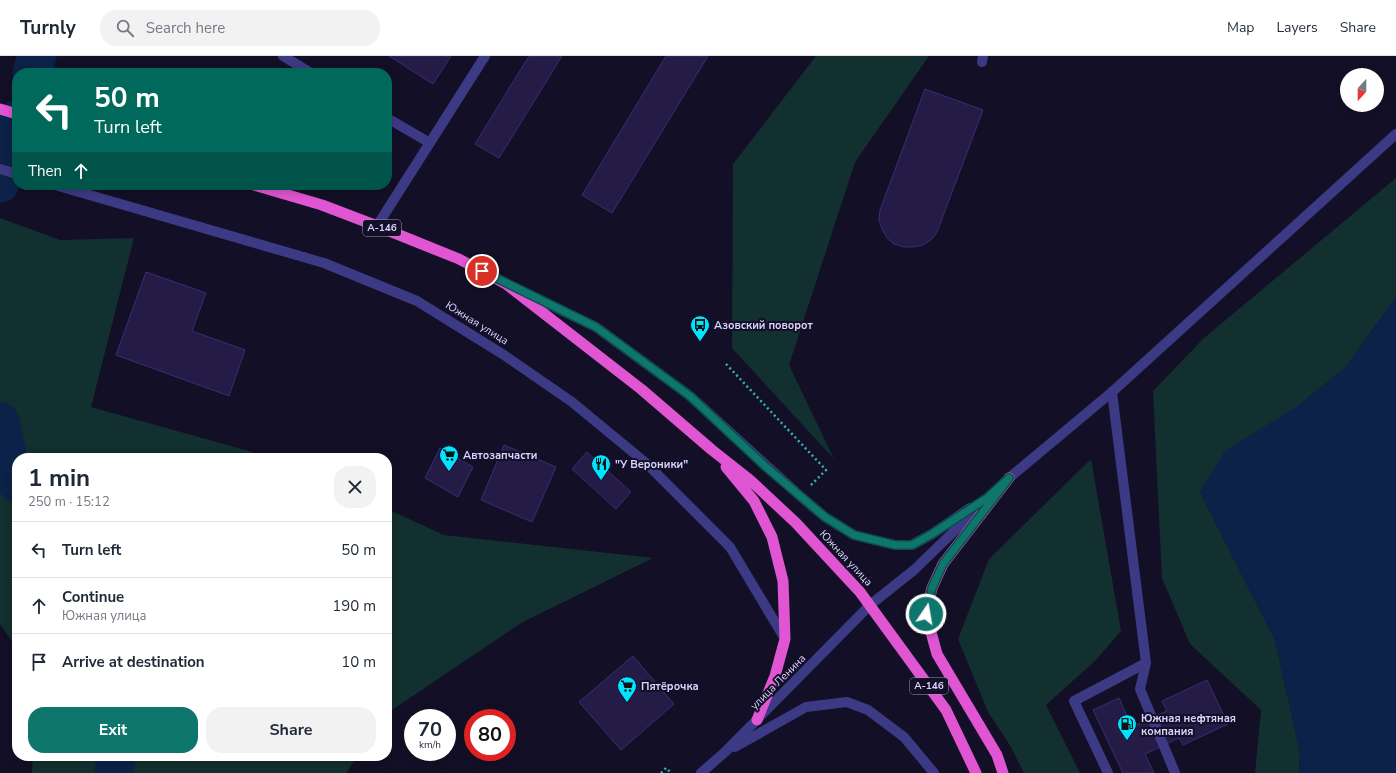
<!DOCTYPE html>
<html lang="en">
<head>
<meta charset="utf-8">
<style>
  :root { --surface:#fff; --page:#f2f2f3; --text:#1f2937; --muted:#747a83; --line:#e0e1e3; --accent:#0f766e }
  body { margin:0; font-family:"Nunito Sans",sans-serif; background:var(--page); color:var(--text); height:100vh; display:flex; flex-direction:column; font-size:15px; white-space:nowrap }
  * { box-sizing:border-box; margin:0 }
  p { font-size:13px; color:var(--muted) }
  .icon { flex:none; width:22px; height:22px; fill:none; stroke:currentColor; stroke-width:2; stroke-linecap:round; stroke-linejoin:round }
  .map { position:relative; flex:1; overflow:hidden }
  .panel { position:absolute; left:12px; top:397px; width:380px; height:308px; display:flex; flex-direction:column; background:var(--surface); border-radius:16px; box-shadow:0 2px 10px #0003 }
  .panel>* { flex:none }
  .top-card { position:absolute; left:12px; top:12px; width:380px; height:122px; border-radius:16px; box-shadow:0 2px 10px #0003; background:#00695c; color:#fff; overflow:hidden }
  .needle { width:26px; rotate:201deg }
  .controls { position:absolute; left:1340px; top:12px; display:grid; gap:8px }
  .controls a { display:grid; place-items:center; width:44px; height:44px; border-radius:50%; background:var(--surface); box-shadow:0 2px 10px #0003; font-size:20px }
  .speed { position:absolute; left:404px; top:653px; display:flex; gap:8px; font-size:20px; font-weight:700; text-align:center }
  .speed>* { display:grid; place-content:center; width:52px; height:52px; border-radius:50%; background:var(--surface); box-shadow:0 2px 10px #0003; line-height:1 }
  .speed small { font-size:10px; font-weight:400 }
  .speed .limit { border:6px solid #d22; background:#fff; color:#111 }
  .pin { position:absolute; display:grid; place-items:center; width:34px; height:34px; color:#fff; margin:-17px; border:2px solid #fff; border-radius:50%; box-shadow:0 1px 4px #0007 }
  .me { position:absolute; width:44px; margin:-22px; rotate:12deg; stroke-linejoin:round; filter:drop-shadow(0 0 3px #0008) }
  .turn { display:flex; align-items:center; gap:14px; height:84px; padding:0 16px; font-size:18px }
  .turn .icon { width:52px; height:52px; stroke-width:2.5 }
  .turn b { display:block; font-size:28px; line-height:34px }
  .then { display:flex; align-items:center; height:38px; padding:0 16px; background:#0003; gap:8px; font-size:15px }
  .round { display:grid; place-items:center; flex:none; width:42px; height:42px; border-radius:16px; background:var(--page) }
  .headline { display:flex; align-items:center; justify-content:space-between; height:68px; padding:0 16px }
  h1 { font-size:24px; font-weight:700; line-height:30px }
  .cta { display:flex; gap:8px; margin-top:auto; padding:8px 16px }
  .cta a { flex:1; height:46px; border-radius:16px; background:var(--accent); color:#fff; font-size:16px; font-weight:700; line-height:46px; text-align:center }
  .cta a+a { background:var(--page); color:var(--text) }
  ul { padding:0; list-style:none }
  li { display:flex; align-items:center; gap:12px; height:56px; padding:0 16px; border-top:1px solid var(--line) }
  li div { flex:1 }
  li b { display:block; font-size:15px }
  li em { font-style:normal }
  header { display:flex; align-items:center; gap:24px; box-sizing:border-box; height:56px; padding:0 20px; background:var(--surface); border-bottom:1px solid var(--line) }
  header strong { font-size:19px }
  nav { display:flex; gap:22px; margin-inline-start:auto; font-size:14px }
  .search { width:280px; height:36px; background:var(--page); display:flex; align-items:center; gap:10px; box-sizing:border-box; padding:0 14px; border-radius:16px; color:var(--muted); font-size:15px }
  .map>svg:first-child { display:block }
  .green { fill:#12302f }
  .water { fill:#0c2248 }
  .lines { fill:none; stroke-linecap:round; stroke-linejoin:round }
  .river { stroke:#0c2248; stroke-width:39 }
  .building { fill:#241b47; stroke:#3b2d73 }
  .path { stroke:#2fb8b0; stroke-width:2.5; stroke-dasharray:2 3; stroke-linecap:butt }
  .service { stroke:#3d3a85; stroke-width:10 }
  .minor { stroke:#3d3a85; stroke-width:10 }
  .tertiary { stroke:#3d3a85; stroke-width:10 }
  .trunk { stroke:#e055d1; stroke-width:11 }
  .route-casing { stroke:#0a4d48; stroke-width:10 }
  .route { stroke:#0f766e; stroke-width:7 }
  .labels { text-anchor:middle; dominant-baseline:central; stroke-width:4; stroke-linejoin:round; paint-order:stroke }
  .shield { fill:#130f26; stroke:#9e99be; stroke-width:1 }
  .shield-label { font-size:10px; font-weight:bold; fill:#d9d4ff }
  .street-label { font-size:11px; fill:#d9d4ff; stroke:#130f26 }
  .poi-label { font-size:11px; font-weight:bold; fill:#d9d4ff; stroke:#130f26; text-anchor:start }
</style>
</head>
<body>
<header>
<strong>Turnly</strong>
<div class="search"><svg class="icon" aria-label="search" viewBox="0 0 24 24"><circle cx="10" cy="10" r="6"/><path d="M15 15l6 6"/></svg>Search here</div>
<nav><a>Map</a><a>Layers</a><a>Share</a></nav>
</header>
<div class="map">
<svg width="1396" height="717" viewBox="0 0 1396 717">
  <rect width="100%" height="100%" fill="#130f26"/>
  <path class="green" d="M 816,0 L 929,0 L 855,106 L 789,309 L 834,403 L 732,292 L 733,108 Z
    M 1396,122 L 1396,241 L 1345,312 L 1299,349 L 1200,436 L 1275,584 L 1300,696 L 1299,717 L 1255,717 L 1261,654 L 1190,588 L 1162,522 L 1153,335 L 1204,282 Z
    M 0,162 L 60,184 L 134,182 L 91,351 L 274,402 L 17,402 L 17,593 L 0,568 Z
    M 1091,403 L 1121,575 L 1096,604 L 1046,649 L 1080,717 L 1024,717 L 1011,691 L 988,656 L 958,583 L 989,503 Z
    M 387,453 L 444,479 L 653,502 L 521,567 L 392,654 L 387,661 Z
    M 33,700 L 358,700 L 346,717 L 32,717 Z"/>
  <path class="water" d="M 1396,241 L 1396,717 L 1299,717 L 1300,696 L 1275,584 L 1200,436 L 1225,395 L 1299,349 L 1345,312 Z"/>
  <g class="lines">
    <path class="river" d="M 32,17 L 37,0
      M 0,127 L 17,64
      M 0,366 L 11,416 L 17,427
      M 114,717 L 116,700"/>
  </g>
  <path class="building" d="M 389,0 L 451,0 L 433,28 Z
    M 529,0 L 562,0 L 499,102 L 475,88 Z
    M 666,0 L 708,0 L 612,157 L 582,139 Z
    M 925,33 L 983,54 L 937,176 L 931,184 L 923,189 L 914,191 L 904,191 L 894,188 L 887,182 L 882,173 L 879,164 L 880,154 Z
    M 146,216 L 206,237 L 192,275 L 245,294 L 229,340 L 116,299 Z
    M 504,389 L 556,411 L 532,466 L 481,444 Z
    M 440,392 L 473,411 L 458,441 L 425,422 Z
    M 587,396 L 631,436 L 616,453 L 572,413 Z
    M 633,600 L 674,648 L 621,694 L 579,646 Z
    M 1207,624 L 1228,668 L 1183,689 L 1179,682 L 1145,698 L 1154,717 L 1123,717 L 1093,654 L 1119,642 L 1132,671 L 1167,655 L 1162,645 Z"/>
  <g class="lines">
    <path class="path" d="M 726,308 L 826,414 L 811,429
      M 661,717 L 666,712 L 671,717"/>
    <path class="service" d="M 283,0 L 311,17
      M 982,6 L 983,0
      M 387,62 L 430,87
      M 377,170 L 485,0
      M 1112,336 L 1146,607 L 1140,633 L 1175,717
      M 1108,717 L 1074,645 L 1146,607"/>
    <path class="minor" d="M 0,113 L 17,118
      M 55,129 L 324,207 L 417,245 L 504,299 L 572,346 L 646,407 L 730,491 L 785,583"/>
    <path class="tertiary" d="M 517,233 L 596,271 L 690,340 L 800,440 L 825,461 L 854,479 L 895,489 L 912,489 L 932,478 L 970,452
      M 735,691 L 806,651 L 847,646 L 868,654 L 904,681 L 934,717
      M 701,717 L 725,696 L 870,549 L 914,514 L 1009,422 L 1112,336 L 1396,78"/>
    <path class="trunk" d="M 0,53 L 17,58
      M 254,129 L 322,149 L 377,170 L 459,203 L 506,228 L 641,333 L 712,394 L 750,424 L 796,467 L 860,536 L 946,654 L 976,717
      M 726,411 L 754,445 L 772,481 L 783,525 L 785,583 L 775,620 L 757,664
      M 1003,717 L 997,699 L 937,598 L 926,558 L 932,532 L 943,508 L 1009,422"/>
  </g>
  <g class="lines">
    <defs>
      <path id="route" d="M 482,215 L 596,271 L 690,340 L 766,411 L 825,461 L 854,479 L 895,489 L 912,489 L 932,478 L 987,442 L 1009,422 L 943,508 L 932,532 L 926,558"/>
    </defs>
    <use href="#route" class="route-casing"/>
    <use href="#route" class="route"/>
  </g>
  <defs>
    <symbol id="bus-pin" viewBox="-11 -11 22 30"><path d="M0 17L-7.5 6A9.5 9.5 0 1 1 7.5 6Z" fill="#00e5ff" stroke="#130f26"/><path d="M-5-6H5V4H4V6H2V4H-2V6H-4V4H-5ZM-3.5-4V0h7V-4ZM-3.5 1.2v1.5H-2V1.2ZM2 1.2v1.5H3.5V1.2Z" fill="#111"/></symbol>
    <symbol id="supermarket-pin" viewBox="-11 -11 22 30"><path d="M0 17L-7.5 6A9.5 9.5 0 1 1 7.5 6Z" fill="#00e5ff" stroke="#130f26"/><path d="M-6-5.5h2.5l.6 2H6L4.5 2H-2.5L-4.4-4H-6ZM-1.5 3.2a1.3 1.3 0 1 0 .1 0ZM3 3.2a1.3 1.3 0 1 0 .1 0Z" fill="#111"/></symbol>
    <symbol id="restaurant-pin" viewBox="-11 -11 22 30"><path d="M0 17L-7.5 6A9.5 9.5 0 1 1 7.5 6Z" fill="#00e5ff" stroke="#130f26"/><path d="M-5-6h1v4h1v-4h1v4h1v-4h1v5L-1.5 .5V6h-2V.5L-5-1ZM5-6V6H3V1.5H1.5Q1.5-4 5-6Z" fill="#111"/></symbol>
    <symbol id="fuel-pin" viewBox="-11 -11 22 30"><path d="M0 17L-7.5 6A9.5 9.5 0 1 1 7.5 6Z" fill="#00e5ff" stroke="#130f26"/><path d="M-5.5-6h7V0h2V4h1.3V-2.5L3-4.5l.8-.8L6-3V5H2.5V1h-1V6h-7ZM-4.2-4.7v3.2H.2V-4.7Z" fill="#111"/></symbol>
  </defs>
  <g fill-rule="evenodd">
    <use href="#bus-pin" x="689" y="258" width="22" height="30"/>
    <use href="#supermarket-pin" x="438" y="388" width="22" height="30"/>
    <use href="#restaurant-pin" x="590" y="397" width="22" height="30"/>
    <use href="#supermarket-pin" x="616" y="619" width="22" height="30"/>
    <use href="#fuel-pin" x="1116" y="657" width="22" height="30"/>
  </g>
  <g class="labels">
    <g class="shield">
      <rect x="363" y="164" width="38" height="16" rx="3"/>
      <rect x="910" y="622" width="38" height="16" rx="3"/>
    </g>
    <g class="shield-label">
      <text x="382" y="172">А-146</text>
      <text x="929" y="630">А-146</text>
    </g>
    <g class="street-label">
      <text transform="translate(477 267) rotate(32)">Южная улица</text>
      <text transform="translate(846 502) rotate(47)">Южная улица</text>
      <text transform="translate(778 626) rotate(-45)">улица Ленина</text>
    </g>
    <g class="poi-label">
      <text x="714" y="269">Азовский поворот</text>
      <text x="463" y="399">Автозапчасти</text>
      <text x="615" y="408">"У Вероники"</text>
      <text x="641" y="630">Пятёрочка</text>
      <text x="1141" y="662">Южная нефтяная<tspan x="1141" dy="13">компания</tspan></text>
    </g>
  </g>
</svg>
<div class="controls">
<a><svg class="needle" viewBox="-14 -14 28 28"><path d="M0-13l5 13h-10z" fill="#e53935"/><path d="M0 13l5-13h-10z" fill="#747a83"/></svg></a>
</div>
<div class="speed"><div>70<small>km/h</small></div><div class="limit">80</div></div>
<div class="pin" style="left:482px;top:215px;background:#d93025"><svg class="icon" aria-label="arrive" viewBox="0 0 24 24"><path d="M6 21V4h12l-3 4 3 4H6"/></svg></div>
<svg class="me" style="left:926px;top:558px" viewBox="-20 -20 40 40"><circle r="17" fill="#0f766e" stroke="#fff" stroke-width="3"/><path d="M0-11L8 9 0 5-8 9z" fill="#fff"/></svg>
<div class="top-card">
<div class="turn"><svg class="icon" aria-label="left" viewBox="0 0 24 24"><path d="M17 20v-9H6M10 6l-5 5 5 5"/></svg><div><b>50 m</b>Turn left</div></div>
<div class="then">Then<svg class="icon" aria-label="ahead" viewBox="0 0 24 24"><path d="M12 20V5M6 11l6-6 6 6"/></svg></div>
</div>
<section class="panel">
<div class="headline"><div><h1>1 min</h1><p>250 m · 15:12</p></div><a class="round"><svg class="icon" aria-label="close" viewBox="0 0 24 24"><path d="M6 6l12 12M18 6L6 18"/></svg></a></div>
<ul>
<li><svg class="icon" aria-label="left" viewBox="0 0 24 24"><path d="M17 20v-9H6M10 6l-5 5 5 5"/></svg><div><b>Turn left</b></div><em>50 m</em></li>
<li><svg class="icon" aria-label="ahead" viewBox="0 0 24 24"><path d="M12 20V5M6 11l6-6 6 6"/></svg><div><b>Continue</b><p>Южная улица</p></div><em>190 m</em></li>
<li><svg class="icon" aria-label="arrive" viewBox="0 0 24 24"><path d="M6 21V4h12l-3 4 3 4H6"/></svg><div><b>Arrive at destination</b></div><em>10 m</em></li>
</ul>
<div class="cta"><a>Exit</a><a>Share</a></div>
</section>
</div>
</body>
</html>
